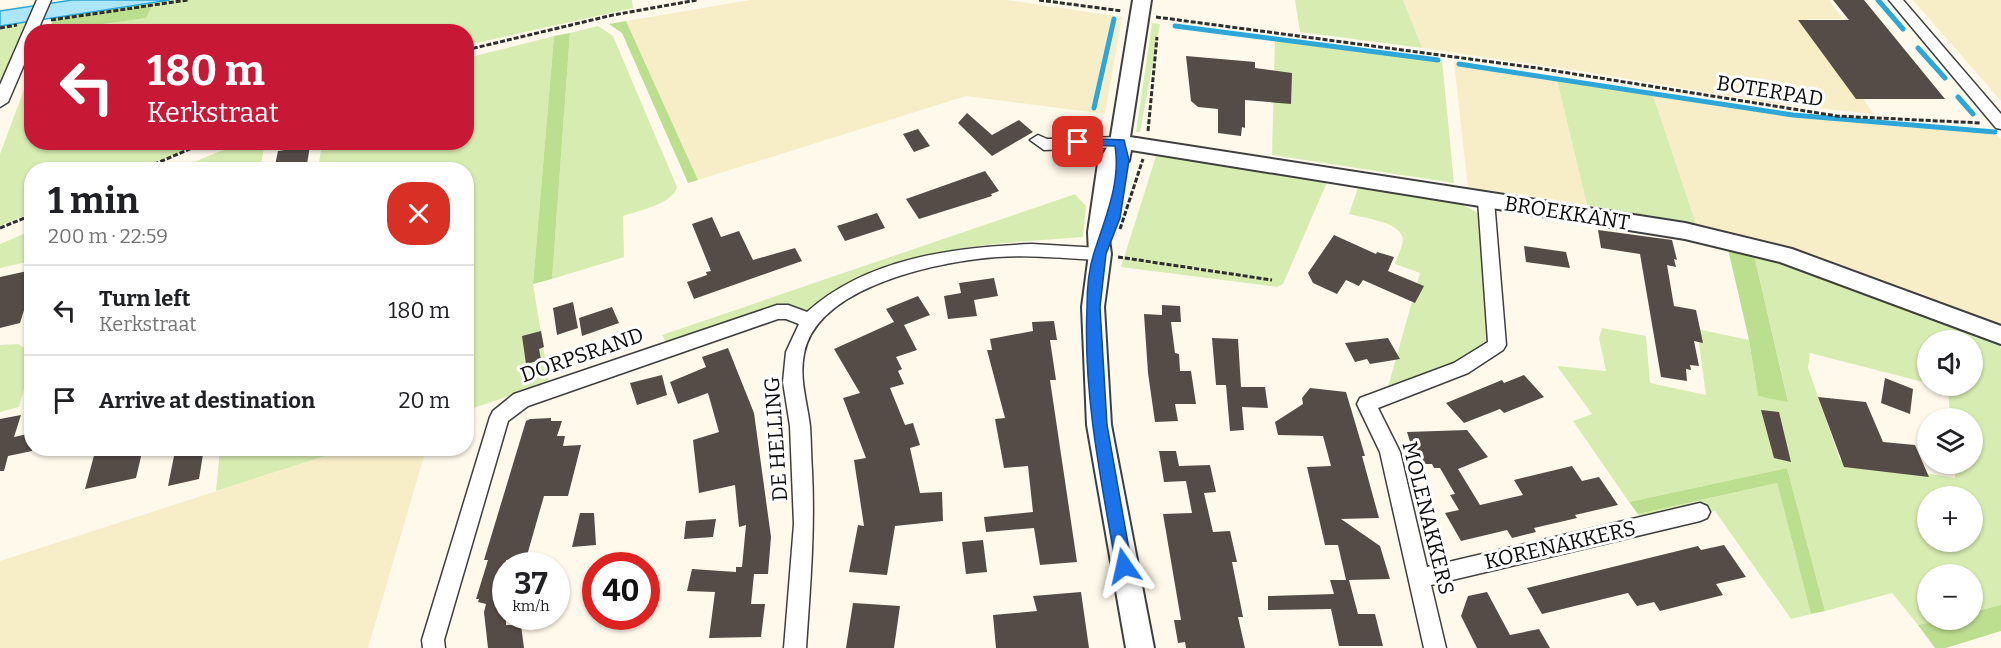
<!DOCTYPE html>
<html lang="en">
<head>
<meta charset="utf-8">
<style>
  :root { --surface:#fff; --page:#f2f2f2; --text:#202124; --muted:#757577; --line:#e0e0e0 }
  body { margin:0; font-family:Bitter,serif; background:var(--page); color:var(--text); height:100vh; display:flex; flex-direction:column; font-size:22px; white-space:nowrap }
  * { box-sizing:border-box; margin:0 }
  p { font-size:20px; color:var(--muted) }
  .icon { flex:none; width:33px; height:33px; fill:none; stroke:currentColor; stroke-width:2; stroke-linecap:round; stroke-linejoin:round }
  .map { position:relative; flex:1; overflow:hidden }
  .sheet { position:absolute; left:24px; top:162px; width:450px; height:294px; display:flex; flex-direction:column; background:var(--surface); border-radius:24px; box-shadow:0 2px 4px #0004 }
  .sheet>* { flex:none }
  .guide { position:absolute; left:24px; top:24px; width:450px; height:126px; border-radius:24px; box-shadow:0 2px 4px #0004; background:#c71935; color:#fff; overflow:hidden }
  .buttons { position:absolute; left:1917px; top:330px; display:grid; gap:12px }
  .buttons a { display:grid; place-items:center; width:66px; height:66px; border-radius:50%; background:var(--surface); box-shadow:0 2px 4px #0004; font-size:30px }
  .speed { position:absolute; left:492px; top:552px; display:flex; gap:12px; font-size:30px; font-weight:700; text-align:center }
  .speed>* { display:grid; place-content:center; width:78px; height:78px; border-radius:50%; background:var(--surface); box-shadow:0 2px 4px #0004; line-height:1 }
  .speed small { font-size:15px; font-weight:400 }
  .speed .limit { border:9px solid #d22; background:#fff; color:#111 }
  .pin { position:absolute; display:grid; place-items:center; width:51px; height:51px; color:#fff; margin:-26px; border-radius:12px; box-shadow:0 3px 9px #0006 }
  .me { position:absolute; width:66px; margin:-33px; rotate:349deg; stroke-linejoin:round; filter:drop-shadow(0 0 4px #0008) }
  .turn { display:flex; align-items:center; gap:21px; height:126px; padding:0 24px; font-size:27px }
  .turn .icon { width:78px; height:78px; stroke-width:2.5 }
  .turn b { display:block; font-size:42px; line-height:51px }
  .round { display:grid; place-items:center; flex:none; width:63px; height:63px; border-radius:24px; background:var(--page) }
  .summary { display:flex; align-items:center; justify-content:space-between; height:102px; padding:0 24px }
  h1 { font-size:36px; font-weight:700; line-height:45px }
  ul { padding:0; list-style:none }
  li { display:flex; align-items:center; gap:18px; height:90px; padding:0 24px; border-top:2px solid var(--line) }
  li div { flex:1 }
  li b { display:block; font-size:22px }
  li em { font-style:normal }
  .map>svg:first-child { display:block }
  .farmland { fill:#f7eec8 }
  .green { fill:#d7ecb1; fill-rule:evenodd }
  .forest { fill:#bcde8f }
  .water { fill:#abe6fb; stroke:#2ca7d8; stroke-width:1.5 }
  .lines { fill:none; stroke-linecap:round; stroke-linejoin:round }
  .stream { stroke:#2ca7d8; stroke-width:5 }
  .building { fill:#554b47 }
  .minor-casing { stroke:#3f3f3f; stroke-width:3 }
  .tertiary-casing { stroke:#3f3f3f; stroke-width:4 }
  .path { stroke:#2e2e2e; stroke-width:3; stroke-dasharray:5 2; stroke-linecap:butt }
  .minor { fill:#fff; fill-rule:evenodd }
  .tertiary { fill:#fff; fill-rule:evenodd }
  .route { fill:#1a73e8; stroke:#114b97; stroke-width:1.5 }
  .labels { text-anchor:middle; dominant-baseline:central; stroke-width:6; stroke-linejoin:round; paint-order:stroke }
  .street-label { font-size:21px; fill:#0c0c0c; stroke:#fff }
</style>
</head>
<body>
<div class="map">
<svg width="2001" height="648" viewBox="0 0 2001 648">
  <rect width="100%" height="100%" fill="#fff9eb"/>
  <path class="farmland" d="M 750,0 L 1007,0 L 1122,17 L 1105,114 L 966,96 L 698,180 L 626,21 Z
    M 1403,0 L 1829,0 L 1843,19 L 1806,19 L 1874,114 L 1771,103 L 1587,72 L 1422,48 Z
    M 1913,0 L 2001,0 L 2001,101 Z
    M 1454,62 L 1556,76 L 1587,205 L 1513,193 L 1489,196 L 1468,188 Z
    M 1652,92 L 1801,116 L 1888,126 L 1995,133 L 2001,139 L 2001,326 L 1772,245 L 1696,224 Z
    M 347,449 L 426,449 L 368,648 L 0,648 L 0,561 Z"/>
  <path class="green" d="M 170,0 L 632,0 L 633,8 L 467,45 L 466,32 L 49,32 L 145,18 L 154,2 Z
    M 1295,0 L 1403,0 L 1422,48 L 1300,32 Z
    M 27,22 L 0,84 L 0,26 Z
    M 1152,23 L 1160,24 L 1140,132 L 1136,132 Z
    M 598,26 L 613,36 L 677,187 C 672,205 639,210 623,216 L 624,257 L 552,279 L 570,33 Z
    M 554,36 L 533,284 L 549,383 L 467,410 L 466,170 L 318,170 L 322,143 L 466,142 L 467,58 Z
    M 1275,38 L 1442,60 L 1454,183 L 1272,155 Z
    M 31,71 L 32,142 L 203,143 L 138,169 L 32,170 L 31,213 L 0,226 L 0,154 Z
    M 1556,76 L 1652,92 L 1696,224 L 1587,205 Z
    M 240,143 L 265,143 L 260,169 L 177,169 Z
    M 1157,153 L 1328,180 L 1283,284 L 1277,287 L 1121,267 Z
    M 1359,185 C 1398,192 1452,191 1484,218 L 1497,352 L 1388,387 L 1420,273 L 1395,264 C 1397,256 1405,243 1402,236 C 1396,221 1363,218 1349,214 Z
    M 1075,194 L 1086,206 L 1083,237 C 1011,243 940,244 872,272 C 853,280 819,314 801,311 C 796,311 789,307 784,304 L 667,344 L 662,335 Z
    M 31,231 L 31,261 L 0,268 L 0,244 Z
    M 1754,255 L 1999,341 L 2001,350 L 2001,605 L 1973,612 L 1972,574 L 1928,574 L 1928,620 L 1942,620 L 1918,625 L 1892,593 L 1825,611 L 1787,468 L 1629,502 L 1573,421 L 1592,414 L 1557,366 L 1606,371 L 1599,338 L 1602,328 L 1646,336 L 1650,383 L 1706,395 L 1697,329 L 1749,340 L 1758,396 L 1788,401 ZM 1928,340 L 1972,340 L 1972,386 L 1938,386 L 1948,388 L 1950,418 L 1972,418 L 1972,464 L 1955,464 L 1955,478 L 1840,460 L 1808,368 L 1810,353 L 1927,383 ZM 1928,496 L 1972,496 L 1972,542 L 1928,542 Z
    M 18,344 L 31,352 L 29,371 L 19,407 L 0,412 L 0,345 Z
    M 220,449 L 220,448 L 347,449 L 216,491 Z
    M 1777,483 L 1811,614 L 1791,619 L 1715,511 L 1646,525 L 1638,514 Z"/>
  <path class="forest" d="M 154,2 L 146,18 L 48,32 L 54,18 Z
    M 626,21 L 698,180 L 688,183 L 622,33 L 609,24 Z
    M 570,33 L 552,279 L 533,284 L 554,36 Z
    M 1728,249 L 1754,255 L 1788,402 L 1758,396 L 1749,340 Z
    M 1787,468 L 1825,611 L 1811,614 L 1777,483 L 1638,514 L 1629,502 Z
    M 2001,605 L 2001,631 L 1946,648 L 1935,648 L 1918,625 L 1942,620 L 1972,620 L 1973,612 Z"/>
  <path class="water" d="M 72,0 L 170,0 L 0,26 L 0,11 Z"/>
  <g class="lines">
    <path class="stream" d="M 1878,0 L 1903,29
      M 1175,26 L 1438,60
      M 1918,48 L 1945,78
      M 1459,64 L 1793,115 L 1995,132
      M 1958,97 L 1973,114
      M 1094,108 L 1114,19"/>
  </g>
  <path class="building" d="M 1833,0 L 1864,0 L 1945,99 L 1856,99 L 1798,20 L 1849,20 Z
    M 1186,56 L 1255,62 L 1255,68 L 1292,73 L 1291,104 L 1245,100 L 1245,128 L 1242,127 L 1241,136 L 1218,133 L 1218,109 L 1198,107 L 1191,101 Z
    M 967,113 L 992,135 L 1019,120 L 1033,132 L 992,156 L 958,123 Z
    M 918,129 L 930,146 L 914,152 L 903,134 Z
    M 310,146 L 306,170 L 274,170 L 278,151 Z
    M 985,171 L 999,191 L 991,194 L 992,196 L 919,219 L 906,199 Z
    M 877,213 L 885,228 L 845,241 L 837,226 Z
    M 712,217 L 721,237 L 739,231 L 753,260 L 795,248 L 802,261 L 694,299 L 687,282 L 707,275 L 706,272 L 711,271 L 692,224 Z
    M 1598,230 L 1672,240 L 1677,260 L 1674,259 L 1676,267 L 1667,265 L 1674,306 L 1696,310 L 1703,343 L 1694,341 L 1699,366 L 1690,365 L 1691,370 L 1686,369 L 1687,381 L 1661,377 L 1640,254 L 1601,248 Z
    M 1334,235 L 1376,254 L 1377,252 L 1394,257 L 1388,271 L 1424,286 L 1415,303 L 1363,280 L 1359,286 L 1346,280 L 1337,294 L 1313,283 L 1308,273 Z
    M 1524,246 L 1566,252 L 1570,268 L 1526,262 Z
    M 32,270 L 32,285 L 20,323 L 0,328 L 0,277 Z
    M 994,278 L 998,296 L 974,300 L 977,316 L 948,319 L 944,296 L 961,293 L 959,283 Z
    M 918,296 L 930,315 L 904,325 L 917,350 L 896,357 L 902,369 L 898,371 L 904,384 L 890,388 L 905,425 L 913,423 L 920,445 L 910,448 L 920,493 L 942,492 L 943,521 L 895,526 L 887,575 L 849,572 L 858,525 L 864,526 L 854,460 L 866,458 L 843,398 L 860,393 L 834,349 L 894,322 L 886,309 Z
    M 573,302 L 578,328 L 557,335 L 553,308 Z
    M 1162,305 L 1180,306 L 1181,322 L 1171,322 L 1175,353 L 1179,354 L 1180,371 L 1191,371 L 1196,404 L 1175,404 L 1178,421 L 1155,422 L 1148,373 L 1144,314 L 1162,315 Z
    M 612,307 L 619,323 L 582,336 L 579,318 Z
    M 1054,321 L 1057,340 L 1050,340 L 1056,380 L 1050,380 L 1077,562 L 1040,565 L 1034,528 L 986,532 L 984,517 L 1033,512 L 1028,466 L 1004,468 L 995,419 L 1005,418 L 987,350 L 992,350 L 990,339 L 1033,331 L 1032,322 Z
    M 541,331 L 544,347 L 539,349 L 541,360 L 526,364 L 522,336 Z
    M 1212,338 L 1238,339 L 1241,387 L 1265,387 L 1268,408 L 1242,407 L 1244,430 L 1230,431 L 1226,385 L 1216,385 Z
    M 1388,338 L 1400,359 L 1370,364 L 1367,359 L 1355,362 L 1345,343 Z
    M 728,348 L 754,413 L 771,537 L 768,574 L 754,574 L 751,604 L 765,604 L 761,637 L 709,638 L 715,592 L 687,591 L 692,569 L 736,572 L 736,567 L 742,567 L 746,525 L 739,527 L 735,485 L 699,493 L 693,440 L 719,432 L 708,393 L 678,404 L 670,382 L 706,367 L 702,357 Z
    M 662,375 L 667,395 L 637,405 L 630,383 Z
    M 1524,375 L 1544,397 L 1504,413 L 1500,409 L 1464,423 L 1446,403 L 1502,380 L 1504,383 Z
    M 1885,378 L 1913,389 L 1910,414 L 1881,403 Z
    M 1310,388 L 1346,392 L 1365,456 L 1362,456 L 1379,518 L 1341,519 L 1380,546 L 1390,579 L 1349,580 L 1358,614 L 1375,614 L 1383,646 L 1339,646 L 1331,609 L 1268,610 L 1268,596 L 1334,594 L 1330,580 L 1346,580 L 1338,545 L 1325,545 L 1307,467 L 1331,466 L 1323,436 L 1278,435 L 1275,422 L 1303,404 L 1302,398 Z
    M 1818,397 L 1866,402 L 1883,442 L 1915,445 L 1929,477 L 1844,467 Z
    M 1761,410 L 1779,412 L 1791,462 L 1774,458 Z
    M 21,415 L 14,437 L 32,433 L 32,451 L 8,456 L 4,471 L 0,471 L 0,419 Z
    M 551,418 L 551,421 L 562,421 L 557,436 L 565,436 L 563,446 L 581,445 L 568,496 L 544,496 L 526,559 L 506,560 L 506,625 L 521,625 L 524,648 L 488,648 L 484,612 L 486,604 L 478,602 L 479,599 L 476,599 L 488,560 L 484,560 L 526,421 L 530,419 Z
    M 1467,430 L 1488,457 L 1458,469 L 1480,505 L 1523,495 L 1514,480 L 1572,466 L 1582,481 L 1599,477 L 1618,505 L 1575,515 L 1577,518 L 1534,528 L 1536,532 L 1512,538 L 1507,530 L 1461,541 L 1445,513 L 1459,510 L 1450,495 L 1455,494 L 1440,468 L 1434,468 L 1432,464 L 1417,464 L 1407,432 Z
    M 96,448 L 143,448 L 136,478 L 85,489 Z
    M 187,448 L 204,448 L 199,479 L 168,486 L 175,451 Z
    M 1159,451 L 1176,451 L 1179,466 L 1210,465 L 1216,492 L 1204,493 L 1213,532 L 1230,531 L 1237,562 L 1232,562 L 1243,617 L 1238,617 L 1245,648 L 1186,648 L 1185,642 L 1178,643 L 1174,620 L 1181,620 L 1163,514 L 1192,513 L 1186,481 L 1164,482 Z
    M 580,513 L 594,513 L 596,545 L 572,547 Z
    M 716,519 L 713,537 L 684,539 L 686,521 Z
    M 983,540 L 987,572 L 966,574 L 962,542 Z
    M 1724,545 L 1746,577 L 1716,584 L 1723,595 L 1660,611 L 1654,602 L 1637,606 L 1628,593 L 1542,614 L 1527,588 L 1698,546 L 1701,550 Z
    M 1081,592 L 1089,648 L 996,648 L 993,615 L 1037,611 L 1033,596 Z
    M 1487,592 L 1510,635 L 1539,629 L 1550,648 L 1477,648 L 1461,616 L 1468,596 Z
    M 853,603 L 900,606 L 894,648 L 846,648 Z"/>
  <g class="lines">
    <defs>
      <path id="minor" d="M 37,0 L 51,0 L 37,32 L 32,32 L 32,46 L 8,102 L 0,107 L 0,85 Z
        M 1889,0 L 1903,0 L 2001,114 L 2001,129 L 1996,128 Z
        M 1038,135 L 1047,139 L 1120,137 L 1128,142 L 1120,147 L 1044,150 L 1030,140 Z
        M 1486,194 L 1494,200 L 1506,345 L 1503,350 L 1468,373 L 1378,408 L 1400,452 L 1427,567 L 1700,503 L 1707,506 L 1710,512 L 1707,518 L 1700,521 L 1431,585 L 1446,648 L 1424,648 L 1380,452 L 1357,404 L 1360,398 L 1454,363 L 1488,342 L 1478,200 Z
        M 1032,244 L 1100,248 L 1109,254 L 1100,260 C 1060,258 1018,253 977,259 C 923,266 816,290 804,354 C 799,379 807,401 810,426 C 811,441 811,456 812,471 C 815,530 810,589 806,648 L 784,648 L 794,524 L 790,426 L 783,382 L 786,352 L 799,324 L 786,319 L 778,319 L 528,406 L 508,421 L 444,640 L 445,648 L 423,648 L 422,640 L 490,417 L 493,411 L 514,394 L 777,305 L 788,305 L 807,312 C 867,258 954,247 1032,244 Z"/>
      <path id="tertiary" d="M 1133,0 L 1151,0 L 1130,137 L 1685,223 L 1792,249 L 2001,326 L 2001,344 L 1780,262 L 1685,239 L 1131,150 L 1129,161 L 1118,163 L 1108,232 L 1111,254 L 1104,307 L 1111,425 L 1154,648 L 1126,648 L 1087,425 L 1082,307 L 1089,254 L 1088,232 L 1098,163 L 1110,142 Z"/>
    </defs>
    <use href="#minor" class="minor-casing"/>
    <use href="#tertiary" class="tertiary-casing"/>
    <path class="path" d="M 1039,0 L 1122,11
      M 1156,17 L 1537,68 L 1837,116 L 1981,123
      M 51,20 L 188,0
      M 0,28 L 17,25
      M 466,50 L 613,15 L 697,0
      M 1148,131 L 1157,37
      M 141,170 L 206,142
      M 0,228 L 32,215
      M 1120,229 L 1143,159
      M 1118,257 L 1272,280"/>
    <use href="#minor" class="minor"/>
    <use href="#tertiary" class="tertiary"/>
  </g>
  <path class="route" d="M 1078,138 L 1124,140 L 1129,160 L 1120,218 L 1106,254 L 1100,307 L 1107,425 L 1132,566 L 1130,571 L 1124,573 L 1118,571 L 1116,566 C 1101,480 1083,394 1087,307 C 1087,290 1089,268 1094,253 C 1105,218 1121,183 1115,146 L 1074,145 L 1074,140 Z"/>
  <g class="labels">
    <g class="street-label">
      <text transform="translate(1770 91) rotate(9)">BOTERPAD</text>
      <text transform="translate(1567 213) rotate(9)">BROEKKANT</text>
      <text transform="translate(582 355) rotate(-19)">DORPSRAND</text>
      <text transform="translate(776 439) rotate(-94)">DE HELLING</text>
      <text transform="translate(1428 518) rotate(76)">MOLENAKKERS</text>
      <text transform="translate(1560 545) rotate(-13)">KORENAKKERS</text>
    </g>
  </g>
</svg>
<div class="buttons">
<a><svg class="icon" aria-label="sound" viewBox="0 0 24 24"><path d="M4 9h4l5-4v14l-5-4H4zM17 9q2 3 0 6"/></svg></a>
<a><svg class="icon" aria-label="layers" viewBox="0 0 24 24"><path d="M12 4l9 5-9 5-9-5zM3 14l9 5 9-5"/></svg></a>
<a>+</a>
<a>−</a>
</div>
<div class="speed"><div>37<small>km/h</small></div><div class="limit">40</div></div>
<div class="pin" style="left:1078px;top:142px;background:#d93025"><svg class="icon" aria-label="arrive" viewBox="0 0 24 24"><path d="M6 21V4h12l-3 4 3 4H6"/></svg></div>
<svg class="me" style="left:1124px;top:566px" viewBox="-20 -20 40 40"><path d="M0-17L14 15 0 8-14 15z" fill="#1a73e8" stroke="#fff" stroke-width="4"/></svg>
<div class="guide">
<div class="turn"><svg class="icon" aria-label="left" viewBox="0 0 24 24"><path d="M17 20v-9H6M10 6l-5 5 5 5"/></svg><div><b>180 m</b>Kerkstraat</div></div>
</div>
<section class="sheet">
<div class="summary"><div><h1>1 min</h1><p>200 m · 22:59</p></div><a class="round" style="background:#d93025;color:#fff"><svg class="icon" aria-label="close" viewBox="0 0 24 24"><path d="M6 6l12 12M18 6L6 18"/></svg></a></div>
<ul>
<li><svg class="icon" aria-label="left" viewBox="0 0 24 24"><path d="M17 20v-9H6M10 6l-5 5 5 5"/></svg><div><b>Turn left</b><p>Kerkstraat</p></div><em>180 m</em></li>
<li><svg class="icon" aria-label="arrive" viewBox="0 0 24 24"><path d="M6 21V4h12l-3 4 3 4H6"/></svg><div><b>Arrive at destination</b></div><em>20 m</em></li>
</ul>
</section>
</div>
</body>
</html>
